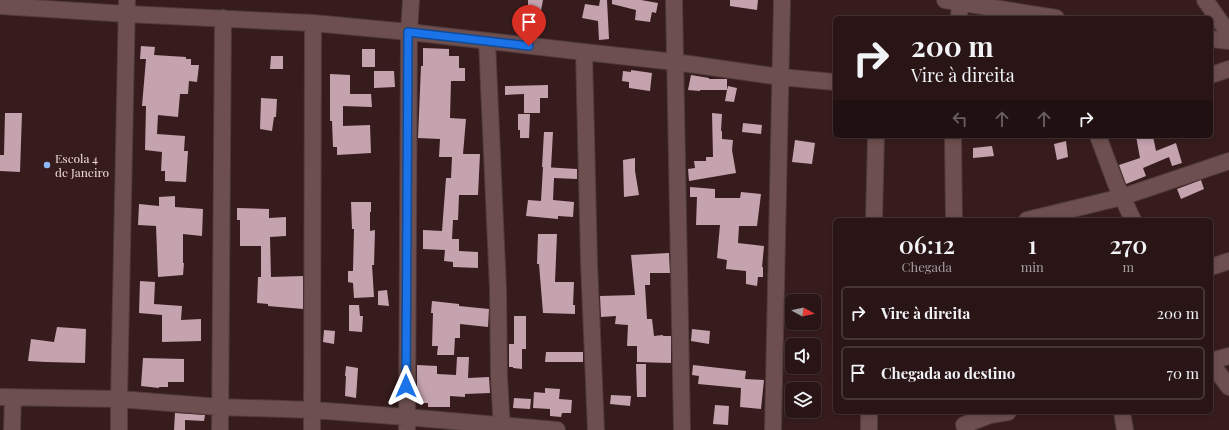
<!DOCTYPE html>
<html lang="pt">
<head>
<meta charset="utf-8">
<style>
  :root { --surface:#291516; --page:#352223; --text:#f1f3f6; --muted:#a59fa1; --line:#453435 }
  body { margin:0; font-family:"Playfair Display",serif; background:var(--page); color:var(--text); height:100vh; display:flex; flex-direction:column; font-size:15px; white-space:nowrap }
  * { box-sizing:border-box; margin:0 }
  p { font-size:13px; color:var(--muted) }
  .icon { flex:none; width:22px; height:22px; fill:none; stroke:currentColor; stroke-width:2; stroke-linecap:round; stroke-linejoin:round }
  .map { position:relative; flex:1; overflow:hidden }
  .details { position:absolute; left:833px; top:218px; width:380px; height:196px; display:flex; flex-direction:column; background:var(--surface); border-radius:6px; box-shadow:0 2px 6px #0003,0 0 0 1px var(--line) }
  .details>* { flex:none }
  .guide { position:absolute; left:833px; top:16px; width:380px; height:122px; border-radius:6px; box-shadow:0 2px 6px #0003,0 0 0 1px var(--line); background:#291516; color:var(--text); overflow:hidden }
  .needle { width:26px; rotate:98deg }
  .buttons { position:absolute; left:785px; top:294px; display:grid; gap:8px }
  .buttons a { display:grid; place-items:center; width:36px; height:36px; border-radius:6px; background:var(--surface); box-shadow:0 2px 6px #0003,0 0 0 1px var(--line); font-size:20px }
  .pin { position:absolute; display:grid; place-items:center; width:34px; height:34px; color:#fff; margin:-41px -17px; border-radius:50% 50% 50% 0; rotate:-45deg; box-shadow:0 0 4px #0007 }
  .pin .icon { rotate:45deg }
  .me { position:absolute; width:44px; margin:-22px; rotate:0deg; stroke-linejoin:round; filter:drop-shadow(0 0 3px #0008) }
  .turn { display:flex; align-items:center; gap:14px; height:84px; padding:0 12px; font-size:18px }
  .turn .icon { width:52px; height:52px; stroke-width:2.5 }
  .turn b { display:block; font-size:28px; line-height:34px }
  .lanes { display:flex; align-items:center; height:38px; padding:0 12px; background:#0003; justify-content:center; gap:20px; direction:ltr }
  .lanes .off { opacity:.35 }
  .eta { display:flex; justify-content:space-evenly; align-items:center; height:68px; text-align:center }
  .eta b { font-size:24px; font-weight:600; line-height:28px }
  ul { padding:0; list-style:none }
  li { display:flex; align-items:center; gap:12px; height:54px; margin:0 8px 6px; padding:0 4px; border:2px solid var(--line); border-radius:6px }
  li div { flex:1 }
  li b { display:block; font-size:15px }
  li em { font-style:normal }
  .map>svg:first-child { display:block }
  .building { fill:#c4a3af }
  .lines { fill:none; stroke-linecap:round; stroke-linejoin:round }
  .minor-casing { stroke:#503a3a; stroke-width:18 }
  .minor { stroke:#6e4f4f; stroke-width:16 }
  .route-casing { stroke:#114b97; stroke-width:10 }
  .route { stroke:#1a73e8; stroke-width:7 }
  .poi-dot { fill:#8cb9fc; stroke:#371c1d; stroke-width:1.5 }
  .labels { text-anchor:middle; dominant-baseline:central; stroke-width:4; stroke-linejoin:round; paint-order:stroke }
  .poi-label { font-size:12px; fill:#f0dddc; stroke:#371c1d; text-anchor:start }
</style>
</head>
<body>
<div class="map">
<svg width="1229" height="430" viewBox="0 0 1229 430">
  <rect width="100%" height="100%" fill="#371c1d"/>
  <path class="building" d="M 528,0 L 543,0 L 537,32 L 528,31 Z
    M 600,0 L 607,0 L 609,39 L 599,40 L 598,21 L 582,18 L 585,4 L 599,6 Z
    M 612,0 L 641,0 L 658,3 L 656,13 L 652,12 L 650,22 L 635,20 L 636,10 L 612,4 Z
    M 730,0 L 758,0 L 757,10 L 730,6 Z
    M 141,46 L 155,47 L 154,55 L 186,57 L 186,59 L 191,59 L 191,65 L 199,65 L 197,82 L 189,81 L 188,94 L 180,94 L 178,117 L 158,115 L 157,134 L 185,136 L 184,151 L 188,151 L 186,182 L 165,181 L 165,171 L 161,171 L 162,152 L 145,150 L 146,106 L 142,106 L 146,59 L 140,59 Z
    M 423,48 L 449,49 L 449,56 L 459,56 L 459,68 L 465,68 L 465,81 L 451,81 L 450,118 L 466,119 L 463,154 L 480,154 L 478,195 L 459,195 L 458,220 L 453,220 L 452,239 L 459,239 L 459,251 L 478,252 L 478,268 L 453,267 L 453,262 L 444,261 L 445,250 L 423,249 L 423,230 L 442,231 L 446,178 L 451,178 L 452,157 L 439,157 L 440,139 L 418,138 L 421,66 L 423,66 Z
    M 362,49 L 375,49 L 375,67 L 362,67 Z
    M 271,56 L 283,56 L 283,69 L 270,69 Z
    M 631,70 L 652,73 L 650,91 L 629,88 L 629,82 L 622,81 L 623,71 L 631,72 Z
    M 374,71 L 394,71 L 395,87 L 374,88 Z
    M 330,74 L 350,75 L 350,94 L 371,94 L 372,107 L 343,106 L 343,126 L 370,125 L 371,153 L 337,155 L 337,147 L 333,147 L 332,121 L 330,121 Z
    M 691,75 L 709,78 L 709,79 L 727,79 L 727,90 L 728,86 L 737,88 L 734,102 L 725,101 L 727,90 L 700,90 L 700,91 L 688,90 Z
    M 548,85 L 548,98 L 540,98 L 540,113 L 524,113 L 524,94 L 505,95 L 505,86 Z
    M 261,98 L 277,99 L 276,117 L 274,117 L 272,131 L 260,129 Z
    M 5,113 L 22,113 L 20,172 L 0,171 L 0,155 L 4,155 Z
    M 712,113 L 722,114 L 721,131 L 722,131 L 722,139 L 733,140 L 732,150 L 736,173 L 689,181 L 688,169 L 695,168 L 694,161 L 706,161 L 706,157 L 713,157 Z
    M 518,114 L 530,114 L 529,138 L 520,138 L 520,130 L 518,130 Z
    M 743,123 L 762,125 L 761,134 L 742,132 Z
    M 544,132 L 553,132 L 551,168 L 542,167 Z
    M 1136,136 L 1153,136 L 1156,151 L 1176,143 L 1182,163 L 1172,166 L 1169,157 L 1143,168 L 1146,176 L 1126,184 L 1119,165 L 1140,158 Z
    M 795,140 L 815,143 L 812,164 L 792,162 Z
    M 1066,141 L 1068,157 L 1057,160 L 1054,144 Z
    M 992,146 L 994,156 L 973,158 L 973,148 Z
    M 635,158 L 635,171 L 639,195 L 624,197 L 623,160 Z
    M 543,167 L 577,169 L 577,179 L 554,178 L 553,200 L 574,202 L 573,217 L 558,216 L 558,219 L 526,216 L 528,200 L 541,201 Z
    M 1201,180 L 1204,189 L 1181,199 L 1177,189 Z
    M 690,187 L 715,189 L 715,198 L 740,198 L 741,192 L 761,194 L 757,226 L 739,226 L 738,243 L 764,246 L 762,267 L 763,267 L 763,277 L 758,277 L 757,286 L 746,284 L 746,271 L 726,269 L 727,260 L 717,258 L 720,225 L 696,225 L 697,197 L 690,197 Z
    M 175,196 L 175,207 L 203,209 L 202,236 L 183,234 L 183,263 L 184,263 L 183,275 L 158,277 L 156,226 L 138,225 L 139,204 L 159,206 L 159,197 Z
    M 351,202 L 371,202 L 371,212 L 370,212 L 370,231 L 375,230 L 374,265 L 372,265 L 374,297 L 354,298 L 353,283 L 348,282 L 348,271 L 353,271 L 354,229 L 352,229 Z
    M 237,208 L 269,209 L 269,218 L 286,217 L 286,236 L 270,237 L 271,277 L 303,276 L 303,309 L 268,306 L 268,304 L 257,303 L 258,277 L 261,277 L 261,246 L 240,246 L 240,220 L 237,220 Z
    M 538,234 L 557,234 L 555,282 L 574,282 L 573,305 L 575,305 L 575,314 L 543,313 L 539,264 L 537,264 Z
    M 669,253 L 670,273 L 650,273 L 650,285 L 645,285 L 647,319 L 652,319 L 654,336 L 663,335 L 663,336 L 671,336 L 671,363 L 637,362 L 637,346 L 627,346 L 628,325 L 615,324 L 616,316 L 601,317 L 600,296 L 635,295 L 631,255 Z
    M 140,281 L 155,282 L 154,304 L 182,306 L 181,320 L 201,319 L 201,341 L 162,342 L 162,315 L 139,313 Z
    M 387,290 L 389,306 L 378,305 L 378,291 Z
    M 432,301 L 459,304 L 459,306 L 489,309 L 488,327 L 460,324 L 460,338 L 455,338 L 454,355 L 437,355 L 438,346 L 432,346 L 433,313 L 431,313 Z
    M 349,305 L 359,305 L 360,316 L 363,316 L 362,332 L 349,331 Z
    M 514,316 L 526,316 L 526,349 L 522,349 L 522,369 L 513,368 L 513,367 L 509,367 L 509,344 L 514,344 Z
    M 57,327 L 86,329 L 85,363 L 46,362 L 28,361 L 31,339 L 54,342 Z
    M 692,329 L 710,331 L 709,344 L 691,341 Z
    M 324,330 L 335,331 L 334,344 L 323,342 Z
    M 546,352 L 583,352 L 583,362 L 545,362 Z
    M 457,357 L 469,357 L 468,378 L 489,377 L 490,393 L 465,394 L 465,397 L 450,396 L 450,407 L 428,407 L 428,403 L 417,403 L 417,365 L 437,366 L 437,374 L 456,375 Z
    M 143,358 L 184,359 L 184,382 L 168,382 L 168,387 L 159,387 L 159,388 L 141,386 Z
    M 636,364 L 646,364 L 646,397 L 637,397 Z
    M 693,365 L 746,371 L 745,379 L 764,380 L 761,409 L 740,407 L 741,388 L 698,384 L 699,376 L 692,375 Z
    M 346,366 L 358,368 L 356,398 L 345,396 L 346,376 L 345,376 Z
    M 545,388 L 560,389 L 559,399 L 572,400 L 571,413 L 562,413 L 561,417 L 550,416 L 550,409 L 533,408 L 534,392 L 545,393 Z
    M 611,395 L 631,396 L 630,406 L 610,404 Z
    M 514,398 L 531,399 L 530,409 L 513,408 Z
    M 715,405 L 729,406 L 728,425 L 713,424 Z
    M 175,413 L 205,415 L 204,421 L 185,420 L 185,430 L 174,430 Z"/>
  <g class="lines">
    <defs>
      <path id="minor" d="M 674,0 L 682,430
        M 945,0 L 1056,18
        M 1205,0 L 1229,34
        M 0,6 L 127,14 L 313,23 L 409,32 L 584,52 L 675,62 L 780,77 L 835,82
        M 959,18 L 960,2
        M 1211,39 L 1229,41
        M 487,41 L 498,289 L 499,377 L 502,430
        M 584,52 L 589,262 L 596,430
        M 1211,75 L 1229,69
        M 953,136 L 954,220
        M 1098,136 L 1116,184 L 1133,220
        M 874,220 L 876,136
        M 1027,220 L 1122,197 L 1229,161
        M 1211,267 L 1229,261
        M 1211,361 L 1229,356
        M 1211,363 L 1229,387
        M 0,397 L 119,399 L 220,407 L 313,410 L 406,417 L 557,430
        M 1122,412 L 1125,430
        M 964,425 L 990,415 L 1008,412
        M 12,430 L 13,397
        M 119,430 L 119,399 L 127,0
        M 220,430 L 223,18
        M 312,430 L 313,23
        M 407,430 L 409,32 L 411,0
        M 773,430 L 782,0
        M 869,430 L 869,412"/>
    </defs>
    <use href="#minor" class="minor-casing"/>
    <use href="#minor" class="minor"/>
  </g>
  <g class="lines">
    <defs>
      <path id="route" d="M 406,386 L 408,32 L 529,46"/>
    </defs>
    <use href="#route" class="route-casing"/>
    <use href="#route" class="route"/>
  </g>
  <circle class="poi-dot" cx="47" cy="165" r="4"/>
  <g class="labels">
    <g class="poi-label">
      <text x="55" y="158">Escola 4<tspan x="55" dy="14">de Janeiro</tspan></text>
    </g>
  </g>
</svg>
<div class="buttons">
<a><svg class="needle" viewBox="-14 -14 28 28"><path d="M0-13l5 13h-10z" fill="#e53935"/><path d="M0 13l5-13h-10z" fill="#a59fa1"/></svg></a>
<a><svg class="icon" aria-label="sound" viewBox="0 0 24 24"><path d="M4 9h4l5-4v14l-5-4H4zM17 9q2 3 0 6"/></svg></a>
<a><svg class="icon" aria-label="layers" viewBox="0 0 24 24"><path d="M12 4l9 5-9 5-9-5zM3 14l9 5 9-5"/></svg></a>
</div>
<div class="pin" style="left:529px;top:46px;background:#d93025"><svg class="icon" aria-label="arrive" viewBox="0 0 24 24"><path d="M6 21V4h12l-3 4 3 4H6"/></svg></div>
<svg class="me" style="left:406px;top:386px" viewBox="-20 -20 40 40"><path d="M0-17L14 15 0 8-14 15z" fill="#1a73e8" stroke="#fff" stroke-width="4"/></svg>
<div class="guide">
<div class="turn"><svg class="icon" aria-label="right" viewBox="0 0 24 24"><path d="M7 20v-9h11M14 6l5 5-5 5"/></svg><div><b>200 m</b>Vire à direita</div></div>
<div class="lanes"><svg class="icon off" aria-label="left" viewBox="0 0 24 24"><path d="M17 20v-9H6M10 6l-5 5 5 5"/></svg><svg class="icon off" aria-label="ahead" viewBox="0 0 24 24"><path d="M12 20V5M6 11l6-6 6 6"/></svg><svg class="icon off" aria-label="ahead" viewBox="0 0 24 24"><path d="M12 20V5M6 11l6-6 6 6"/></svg><svg class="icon" aria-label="right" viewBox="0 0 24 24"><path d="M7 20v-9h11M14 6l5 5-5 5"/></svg></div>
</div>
<section class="details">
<div class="eta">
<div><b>06:12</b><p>Chegada</p></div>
<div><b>1</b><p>min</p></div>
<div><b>270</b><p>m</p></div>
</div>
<ul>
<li><svg class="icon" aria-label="right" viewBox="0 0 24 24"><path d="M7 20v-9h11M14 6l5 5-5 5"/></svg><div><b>Vire à direita</b></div><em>200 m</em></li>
<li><svg class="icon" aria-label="arrive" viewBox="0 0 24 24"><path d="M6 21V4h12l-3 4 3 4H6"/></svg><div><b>Chegada ao destino</b></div><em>70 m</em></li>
</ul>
</section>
</div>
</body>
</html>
